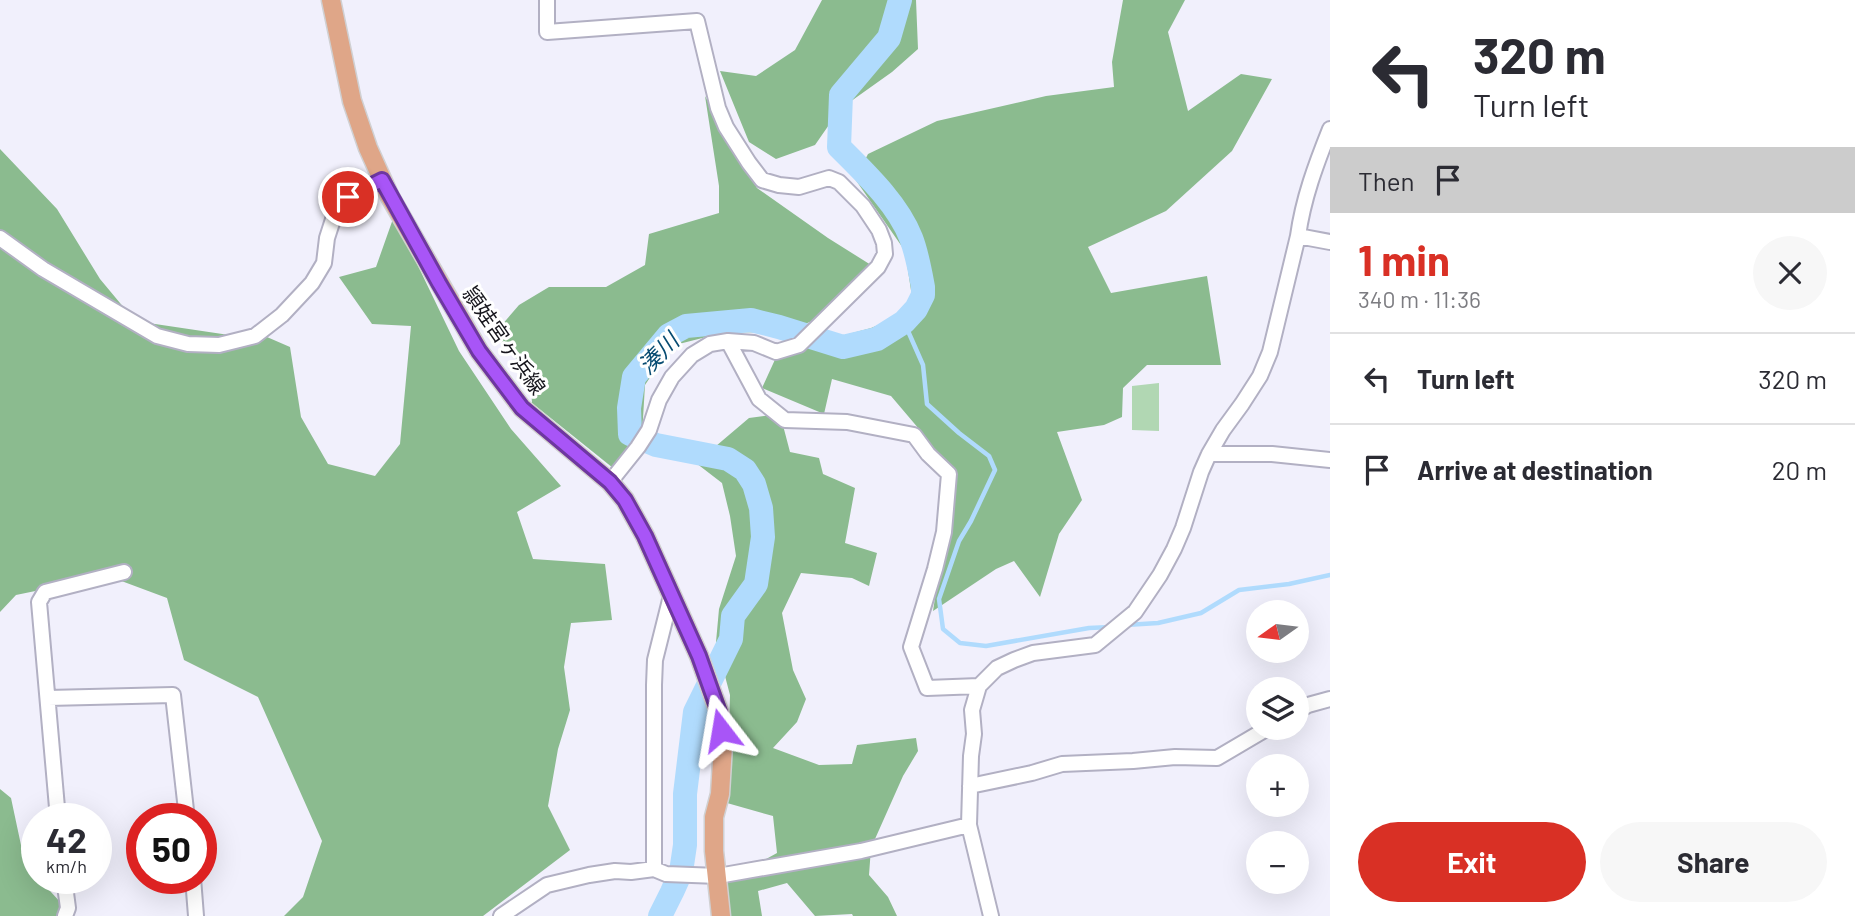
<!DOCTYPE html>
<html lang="en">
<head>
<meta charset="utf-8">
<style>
  :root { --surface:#fff; --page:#f7f7f7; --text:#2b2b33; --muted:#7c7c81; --line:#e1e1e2; --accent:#d93025 }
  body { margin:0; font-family:Barlow,"Noto Sans JP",sans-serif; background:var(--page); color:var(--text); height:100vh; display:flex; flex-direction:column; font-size:26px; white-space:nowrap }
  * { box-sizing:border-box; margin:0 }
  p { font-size:23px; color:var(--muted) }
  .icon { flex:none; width:38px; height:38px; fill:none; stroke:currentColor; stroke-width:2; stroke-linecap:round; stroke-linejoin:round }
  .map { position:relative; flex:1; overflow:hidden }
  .sheet { display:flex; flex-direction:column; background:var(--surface); width:525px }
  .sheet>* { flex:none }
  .guide { background:#fff; color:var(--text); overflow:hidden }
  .needle { width:46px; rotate:256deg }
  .buttons { position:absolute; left:1246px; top:600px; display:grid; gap:14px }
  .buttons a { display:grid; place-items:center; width:63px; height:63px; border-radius:50%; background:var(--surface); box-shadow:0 7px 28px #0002; font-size:35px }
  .speed { position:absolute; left:21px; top:803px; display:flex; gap:14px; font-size:35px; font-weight:700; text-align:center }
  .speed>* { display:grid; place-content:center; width:91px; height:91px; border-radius:50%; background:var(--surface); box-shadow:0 7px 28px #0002; line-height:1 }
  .speed small { font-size:18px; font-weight:400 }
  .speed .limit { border:10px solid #d22; background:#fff; color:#111 }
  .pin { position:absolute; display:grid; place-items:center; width:60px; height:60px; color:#fff; margin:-30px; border:4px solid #fff; border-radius:50%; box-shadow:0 2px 7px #0007 }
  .me { position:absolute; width:77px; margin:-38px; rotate:346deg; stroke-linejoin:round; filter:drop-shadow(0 0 5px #0008) }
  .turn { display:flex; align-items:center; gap:24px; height:147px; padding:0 28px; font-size:32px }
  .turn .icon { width:91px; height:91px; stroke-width:2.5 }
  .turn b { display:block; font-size:49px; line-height:60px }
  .then { display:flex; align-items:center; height:66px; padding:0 28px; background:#0003; gap:14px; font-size:26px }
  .round { display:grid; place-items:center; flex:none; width:74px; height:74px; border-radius:37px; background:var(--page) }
  .headline { display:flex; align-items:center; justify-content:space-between; height:119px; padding:0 28px }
  h1 { font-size:42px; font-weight:700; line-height:52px; color:var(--accent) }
  .cta { display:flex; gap:14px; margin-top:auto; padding:14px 28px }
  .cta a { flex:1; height:80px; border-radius:42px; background:var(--accent); color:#fff; font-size:28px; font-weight:700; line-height:80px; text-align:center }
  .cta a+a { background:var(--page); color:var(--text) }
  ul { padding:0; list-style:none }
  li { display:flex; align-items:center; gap:21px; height:91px; padding:0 28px; border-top:2px solid var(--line) }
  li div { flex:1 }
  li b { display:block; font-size:26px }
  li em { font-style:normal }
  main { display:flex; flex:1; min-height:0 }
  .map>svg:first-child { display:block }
  .green { fill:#b1d7b3 }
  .forest { fill:#8bbb8f }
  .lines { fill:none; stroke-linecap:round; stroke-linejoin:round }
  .stream { stroke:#b0dbfd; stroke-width:4.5 }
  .river { stroke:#b0dbfd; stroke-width:24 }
  .minor-casing { stroke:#b2b0c3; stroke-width:18 }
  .major-casing { stroke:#d0d0d2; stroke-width:21 }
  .minor { stroke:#fff; stroke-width:14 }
  .major { stroke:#dfa688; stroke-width:18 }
  .route-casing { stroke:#6d37a1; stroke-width:18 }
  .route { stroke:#a855f7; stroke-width:12 }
  .labels { text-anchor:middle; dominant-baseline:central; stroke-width:6; stroke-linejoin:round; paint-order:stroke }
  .street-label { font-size:21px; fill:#16151c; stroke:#fff }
  .water-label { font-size:23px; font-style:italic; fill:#084c72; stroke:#fff }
</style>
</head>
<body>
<main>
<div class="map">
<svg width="1330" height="916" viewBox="0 0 1330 916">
  <rect width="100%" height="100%" fill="#f1f0fc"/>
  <path class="green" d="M 1159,383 L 1159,431 L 1132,430 L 1132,386 Z"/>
  <path class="forest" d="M 822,0 L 916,0 L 918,49 L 892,72 L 840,109 L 815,145 L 776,159 L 749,142 L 720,71 L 756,76 L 795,50 Z
    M 1123,0 L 1185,0 L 1168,32 L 1188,111 L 1241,74 L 1272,79 L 1232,151 L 1166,211 L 1088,247 L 1111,293 L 1207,276 L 1221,365 L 1147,365 L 1123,388 L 1122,417 L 1104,425 L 1057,432 L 1082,500 L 1059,534 L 1040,597 L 1014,561 L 996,569 L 933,611 L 952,489 L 919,429 L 891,396 L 832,379 L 824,414 L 762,388 L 778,353 L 871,328 L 914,310 L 905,251 L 855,179 L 868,154 L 937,121 L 1046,96 L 1114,87 L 1112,62 Z
    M 705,96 L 726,136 L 757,188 L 828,238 L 871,265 L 824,315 L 787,333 L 726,332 L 671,346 L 645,385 L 642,435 L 623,476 L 532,403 L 530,374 L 494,334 L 519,305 L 549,287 L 606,287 L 645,265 L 649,234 L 719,213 L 719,186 Z
    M 0,149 L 57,209 L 100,279 L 135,321 L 229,335 L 260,334 L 290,347 L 301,417 L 328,464 L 375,476 L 400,444 L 411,326 L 372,324 L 339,277 L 376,267 L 394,216 L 459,351 L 511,429 L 561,486 L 517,512 L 533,559 L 605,564 L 612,620 L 571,623 L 564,667 L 570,710 L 558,749 L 548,806 L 570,850 L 483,916 L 284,916 L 303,897 L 322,841 L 258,697 L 184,660 L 167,598 L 108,576 L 16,595 L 0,612 Z
    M 780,414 L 790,452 L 819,458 L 823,474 L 855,488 L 845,543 L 877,553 L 869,586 L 852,578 L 801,573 L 782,613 L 793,670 L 806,699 L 797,722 L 773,748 L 819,765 L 852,764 L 857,745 L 916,738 L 918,751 L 903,776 L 871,848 L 869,875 L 888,897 L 897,916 L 853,916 L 852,914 L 815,916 L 787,883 L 758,891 L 762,916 L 728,916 L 725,882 L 777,853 L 773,816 L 727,803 L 730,695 L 716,642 L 719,609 L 736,556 L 730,516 L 722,483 L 696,463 L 749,418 Z
    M 0,789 L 11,798 L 25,864 L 37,876 L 37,878 L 39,879 L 62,904 L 61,916 L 0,916 Z"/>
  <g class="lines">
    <path class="stream" d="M 904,322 L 923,365 L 927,404 L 959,433 L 989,456 L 995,470 L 971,521 L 959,541 L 939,599 L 943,629 L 960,643 L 986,646 L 1089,628 L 1111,627
      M 1126,625 L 1158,623 L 1201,613 L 1239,590 L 1289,584 L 1330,575"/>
    <path class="river" d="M 660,916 L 672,892 L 681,872 L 685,845 L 685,794 L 695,712 L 731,639 L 733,616 L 756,584 L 763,537 L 761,508 L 754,484 L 745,470 L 728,459 L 656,445 L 630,434 L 629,408 L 634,377 L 669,335 L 686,326 L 751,320 L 779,327 L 843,347 L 877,339 L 904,322 L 916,309 L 923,295 L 923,287 C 920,271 917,253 911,238 C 898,204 865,173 839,147 L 841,95 L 889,38 L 900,0"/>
    <defs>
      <path id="minor" d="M 547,0 L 547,32 L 697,21 L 718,108 L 726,127 L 749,163 L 762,180 L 779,185 L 799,187 L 829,178 L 839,182 L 863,206 L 879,230 L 884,243 L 885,254 L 878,267 L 799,345 L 776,352 L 754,343 L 728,341
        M 1298,236 L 1330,242
        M 0,238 L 43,269 L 157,336 L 188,344 L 219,345 L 255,336 L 282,315 L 312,283 L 324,263 L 327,238 L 337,207 L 348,197 L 382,180
        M 1209,454 L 1272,454 L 1330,460
        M 610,482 L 638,447 L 649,430 L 659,400 L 672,377 L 692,355 L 710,344 L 728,341 L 759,399 L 785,420 L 847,422 L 914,435 L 928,454 L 949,474 L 944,532 L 935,569 L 911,647 L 927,688 L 979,686
        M 48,698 L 173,695 L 187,819
        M 1297,711 L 1308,705 L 1330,699
        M 970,786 L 1032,773 L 1062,764 L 1133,761 L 1175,757 L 1217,758 L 1268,728
        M 58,819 L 39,602 L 45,592 L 124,572
        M 654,869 L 654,685 L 655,660 L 671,596
        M 64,878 L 68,908 L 65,916
        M 193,878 L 196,916
        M 501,916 L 547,885 L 589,875 L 615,871 L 631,872 L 654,869 L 666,874 L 718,876 L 861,851 L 969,825
        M 991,916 L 969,825 L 971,756 L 974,734 L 972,710 L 979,686 L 997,668 L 1014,660 L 1033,653 L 1095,645 L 1135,612 L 1160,575 L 1174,549 L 1183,528 L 1201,472 L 1209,454 L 1223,430 L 1242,404 L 1260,376 L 1270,352 L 1298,236 C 1303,199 1316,164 1330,129"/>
      <path id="major" d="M 331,0 L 352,101 L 368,148 L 390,197 L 479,351 L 522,408 L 610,482 L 625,500 L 645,536 L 699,656 L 720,715 L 723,745 L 720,794 L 714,817 L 714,851 L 721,916"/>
    </defs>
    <use href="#minor" class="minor-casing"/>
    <use href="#major" class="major-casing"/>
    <use href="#minor" class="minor"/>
    <use href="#major" class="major"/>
  </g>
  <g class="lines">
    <defs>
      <path id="route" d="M 348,197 L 382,180 L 439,283 L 479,351 L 522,408 L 610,482 L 625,500 L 645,536 L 699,656 L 720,715 L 721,730"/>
    </defs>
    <use href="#route" class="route-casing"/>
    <use href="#route" class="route"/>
  </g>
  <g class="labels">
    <g class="street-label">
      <text transform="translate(505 340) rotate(55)">頴娃宮ヶ浜線</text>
    </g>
    <g class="water-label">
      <text transform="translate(658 353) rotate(-46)">湊川</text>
    </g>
  </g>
</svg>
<div class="buttons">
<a><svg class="needle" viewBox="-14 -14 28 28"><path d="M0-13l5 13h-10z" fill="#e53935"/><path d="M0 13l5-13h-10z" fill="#7c7c81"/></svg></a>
<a><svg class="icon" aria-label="layers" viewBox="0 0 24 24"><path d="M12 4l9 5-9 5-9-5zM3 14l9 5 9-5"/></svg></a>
<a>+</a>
<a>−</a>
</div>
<div class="speed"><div>42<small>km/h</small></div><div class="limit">50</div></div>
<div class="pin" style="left:348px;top:197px;background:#d93025"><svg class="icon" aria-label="arrive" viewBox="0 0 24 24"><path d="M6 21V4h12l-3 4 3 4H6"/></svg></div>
<svg class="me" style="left:721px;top:730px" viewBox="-20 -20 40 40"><path d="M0-17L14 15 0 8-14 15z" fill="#a855f7" stroke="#fff" stroke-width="4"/></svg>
</div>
<section class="sheet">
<div class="guide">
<div class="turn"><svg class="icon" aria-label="left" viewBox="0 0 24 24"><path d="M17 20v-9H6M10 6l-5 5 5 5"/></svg><div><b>320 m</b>Turn left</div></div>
<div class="then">Then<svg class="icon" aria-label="arrive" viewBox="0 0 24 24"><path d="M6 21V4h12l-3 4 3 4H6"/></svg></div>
</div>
<div class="headline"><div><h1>1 min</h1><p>340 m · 11:36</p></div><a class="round"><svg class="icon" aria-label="close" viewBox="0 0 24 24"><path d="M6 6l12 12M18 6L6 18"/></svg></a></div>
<ul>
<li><svg class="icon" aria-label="left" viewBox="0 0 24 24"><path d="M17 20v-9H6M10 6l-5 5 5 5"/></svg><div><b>Turn left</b></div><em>320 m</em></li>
<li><svg class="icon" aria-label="arrive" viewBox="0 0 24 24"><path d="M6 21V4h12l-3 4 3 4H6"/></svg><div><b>Arrive at destination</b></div><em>20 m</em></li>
</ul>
<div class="cta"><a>Exit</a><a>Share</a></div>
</section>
</main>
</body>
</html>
